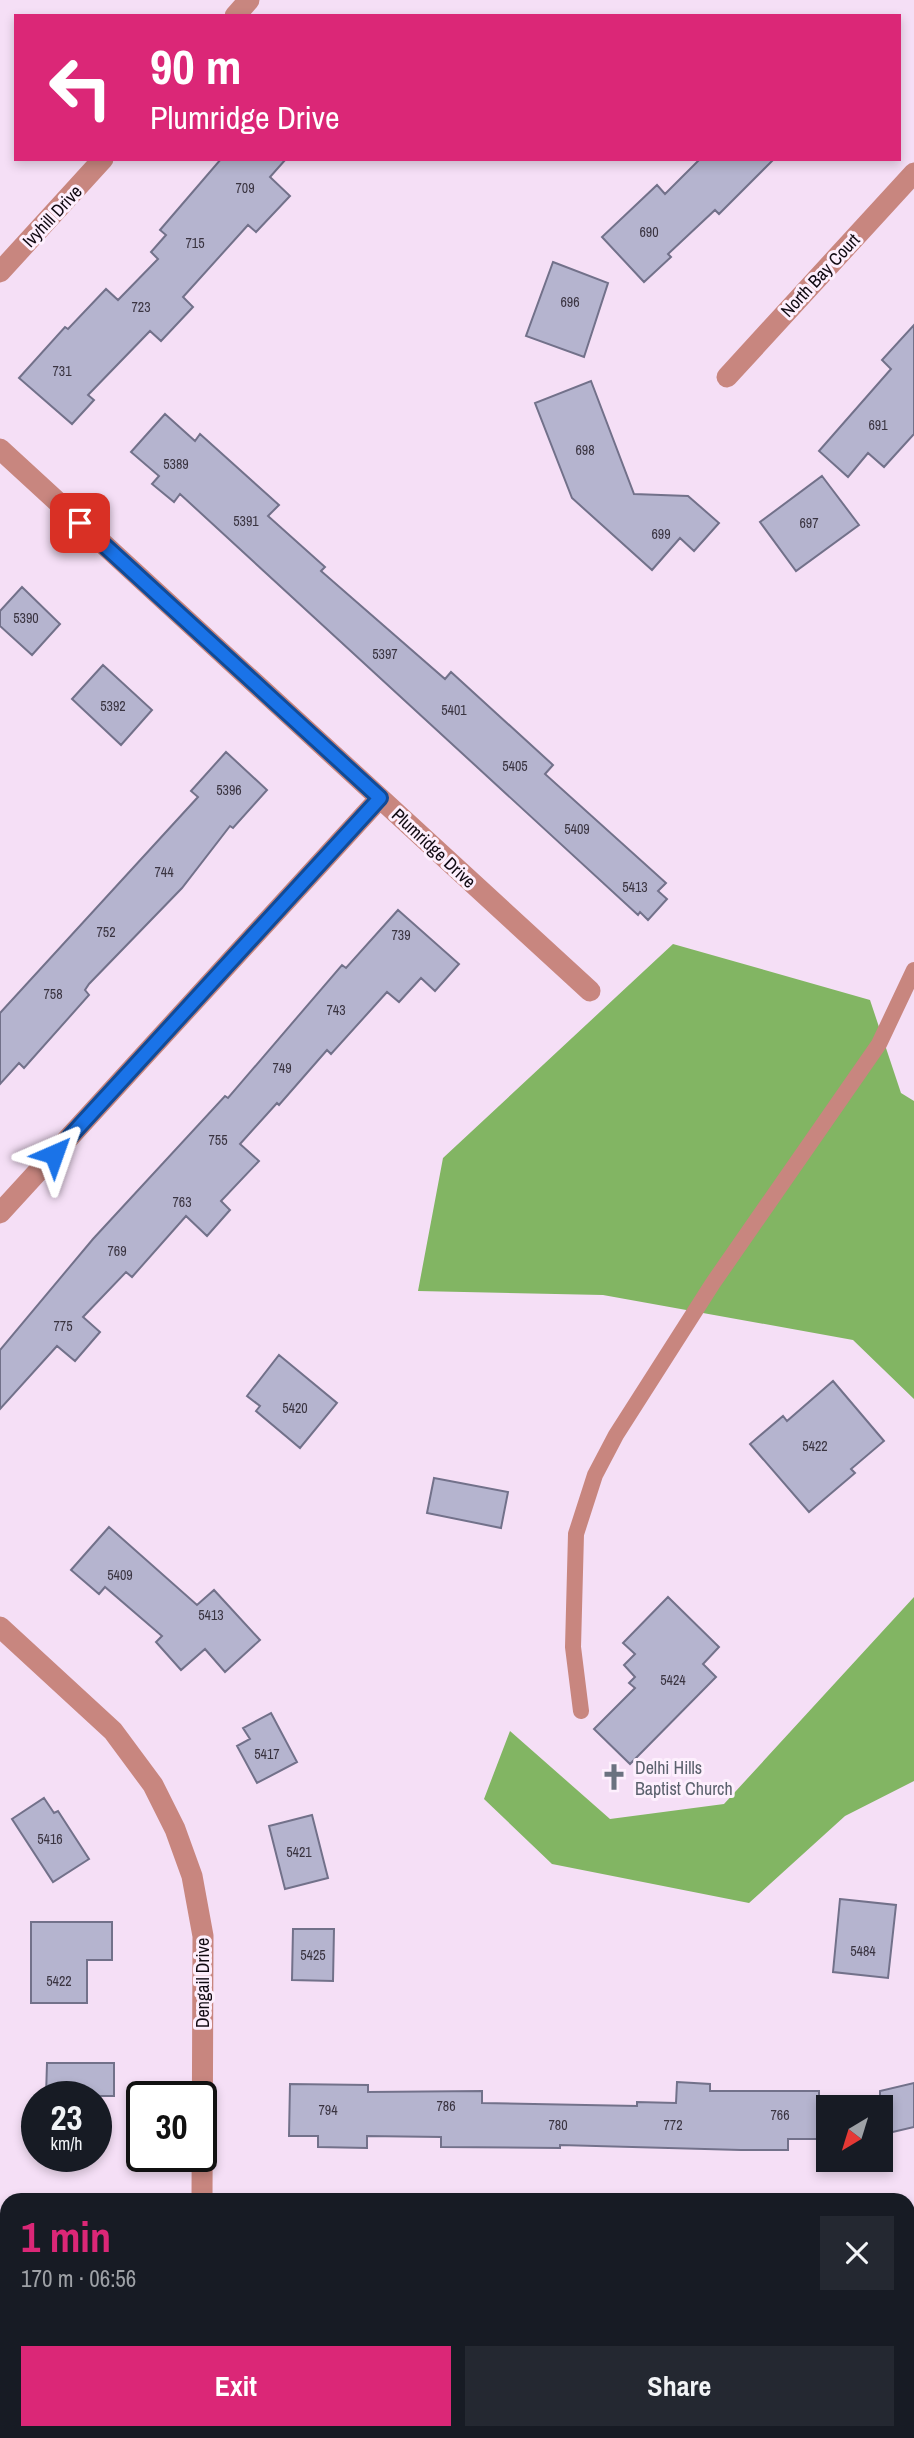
<!DOCTYPE html>
<html lang="en">
<head>
<meta charset="utf-8">
<style>
  :root { --surface:#171b24; --page:#242831; --text:#f1f3f6; --muted:#9ea1a6; --accent:#db2777 }
  body { margin:0; font-family:"Archivo Narrow",sans-serif; background:var(--page); color:var(--text); height:100vh; display:flex; flex-direction:column; font-size:26px; white-space:nowrap }
  * { box-sizing:border-box; margin:0 }
  p { font-size:23px; color:var(--muted) }
  .icon { flex:none; width:38px; height:38px; fill:none; stroke:currentColor; stroke-width:2; stroke-linecap:round; stroke-linejoin:round }
  .map { position:relative; flex:1; overflow:hidden }
  .sheet { position:absolute; left:0px; top:2193px; width:915px; height:247px; display:flex; flex-direction:column; background:var(--surface); border-radius:21px 21px 0 0; box-shadow:0 4px 10px #0003 }
  .sheet>* { flex:none }
  .guide { position:absolute; left:14px; top:14px; width:887px; height:147px; border-radius:0px; box-shadow:0 4px 10px #0003; background:#db2777; color:#fff; overflow:hidden }
  .needle { width:46px; rotate:218deg }
  .tools { position:absolute; left:816px; top:2095px; display:grid; gap:14px }
  .tools a { display:grid; place-items:center; width:77px; height:77px; border-radius:0px; background:var(--surface); box-shadow:0 4px 10px #0003; font-size:35px }
  .speed { position:absolute; left:21px; top:2081px; display:flex; gap:14px; font-size:35px; font-weight:700; text-align:center }
  .speed>* { display:grid; place-content:center; width:91px; height:91px; border-radius:50%; background:var(--surface); box-shadow:0 4px 10px #0003; line-height:1 }
  .speed small { font-size:18px; font-weight:400 }
  .speed .limit { border:4px solid #111; border-radius:10px; background:#fff; color:#111 }
  .pin { position:absolute; display:grid; place-items:center; width:60px; height:60px; color:#fff; margin:-30px; border-radius:14px; box-shadow:0 4px 10px #0006 }
  .me { position:absolute; width:77px; margin:-38px; rotate:43deg; stroke-linejoin:round; filter:drop-shadow(0 0 5px #0008) }
  .turn { display:flex; align-items:center; gap:24px; height:147px; padding:0 21px; font-size:32px }
  .turn .icon { width:91px; height:91px; stroke-width:2.5 }
  .turn b { display:block; font-size:49px; line-height:60px }
  .round { display:grid; place-items:center; flex:none; width:74px; height:74px; border-radius:0px; background:var(--page) }
  .headline { display:flex; align-items:center; justify-content:space-between; height:119px; padding:0 21px }
  h1 { font-size:42px; font-weight:700; line-height:52px; color:var(--accent) }
  .action { display:flex; gap:14px; margin-top:auto; padding:14px 21px }
  .action a { flex:1; height:80px; border-radius:0px; background:var(--accent); color:#fff; font-size:28px; font-weight:700; line-height:80px; text-align:center }
  .action a+a { background:var(--page); color:var(--text) }
  .map>svg:first-child { display:block }
  .forest { fill:#82b563 }
  .building { fill:#b5b4cf; stroke:#72718a; stroke-width:2 }
  .lines { fill:none; stroke-linecap:round; stroke-linejoin:round }
  .lane { stroke:#c8867f; stroke-width:16 }
  .street { stroke:#c8867f; stroke-width:21 }
  .route-casing { stroke:#114b97; stroke-width:18 }
  .route { stroke:#1a73e8; stroke-width:12 }
  .labels { text-anchor:middle; dominant-baseline:central; stroke-width:6; stroke-linejoin:round; paint-order:stroke }
  .number-label { font-size:14px; fill:#3a3441 }
  .street-label { font-size:18px; fill:#110a12; stroke:#fdeffd }
  .worship-label { font-size:18px; fill:#5b616d; stroke:#fdeffd; text-anchor:start }
</style>
</head>
<body>
<div class="map">
<svg width="914" height="2438" viewBox="0 0 914 2438">
  <rect width="100%" height="100%" fill="#f5dff6"/>
  <path class="forest" d="M 673,944 L 870,1000 L 901,1093 L 914,1101 L 914,1399 L 853,1340 L 603,1295 L 418,1291 L 443,1158 Z
    M 914,1597 L 914,1781 L 845,1816 L 749,1903 L 552,1864 L 484,1799 L 510,1731 L 610,1819 L 724,1804 Z"/>
  <path class="building" d="M 221,159 L 286,159 L 270,177 L 290,196 L 256,232 L 248,225 L 183,297 L 193,307 L 161,341 L 150,331 L 88,395 L 94,400 L 72,424 L 19,378 L 65,327 L 68,329 L 106,289 L 118,300 L 158,259 L 151,252 L 166,235 L 160,230 Z
    M 700,159 L 774,159 L 719,214 L 715,210 L 668,254 L 671,257 L 644,282 L 602,237 L 657,185 L 665,194 Z
    M 553,262 L 608,283 L 584,357 L 526,336 Z
    M 914,325 L 914,434 L 884,467 L 868,453 L 848,477 L 819,451 L 891,369 L 882,360 Z
    M 591,381 L 634,494 L 688,496 L 719,523 L 694,551 L 680,538 L 652,570 L 572,498 L 535,403 Z
    M 165,414 L 195,441 L 200,434 L 279,505 L 268,516 L 325,567 L 321,571 L 445,679 L 451,672 L 553,765 L 545,774 L 666,883 L 658,891 L 667,899 L 648,920 L 640,912 L 638,915 L 180,494 L 174,502 L 152,484 L 159,476 L 131,452 Z
    M 822,476 L 859,525 L 796,571 L 760,522 Z
    M 22,587 L 60,624 L 32,655 L 0,626 L 0,611 Z
    M 103,665 L 152,710 L 121,745 L 72,699 Z
    M 226,752 L 267,790 L 233,828 L 230,826 L 182,888 L 89,984 L 85,990 L 89,995 L 24,1068 L 19,1063 L 0,1084 L 0,1013 L 198,797 L 191,791 Z
    M 398,910 L 459,964 L 435,991 L 421,978 L 399,1002 L 387,992 L 331,1054 L 327,1050 L 279,1105 L 277,1103 L 240,1144 L 259,1161 L 221,1201 L 230,1210 L 207,1236 L 186,1216 L 132,1277 L 126,1272 L 83,1317 L 100,1332 L 75,1361 L 57,1346 L 0,1409 L 0,1350 L 93,1239 L 225,1096 L 228,1098 L 342,965 L 346,968 Z
    M 279,1355 L 337,1403 L 300,1448 L 256,1411 L 260,1406 L 247,1396 Z
    M 833,1381 L 884,1441 L 851,1469 L 855,1473 L 809,1512 L 750,1444 L 783,1416 L 787,1421 Z
    M 434,1478 L 508,1492 L 501,1528 L 427,1513 Z
    M 109,1527 L 197,1605 L 214,1590 L 260,1640 L 225,1672 L 205,1649 L 181,1670 L 156,1642 L 162,1636 L 105,1587 L 99,1594 L 71,1570 Z
    M 668,1597 L 719,1647 L 703,1664 L 716,1677 L 630,1764 L 594,1729 L 635,1688 L 629,1683 L 635,1677 L 624,1665 L 635,1654 L 623,1643 Z
    M 271,1713 L 297,1762 L 257,1783 L 237,1746 L 250,1739 L 243,1728 Z
    M 44,1798 L 54,1813 L 58,1811 L 89,1859 L 53,1882 L 12,1819 Z
    M 312,1815 L 328,1878 L 285,1889 L 269,1826 Z
    M 840,1899 L 896,1905 L 888,1978 L 833,1972 Z
    M 31,1922 L 112,1922 L 112,1960 L 87,1960 L 87,2003 L 31,2003 Z
    M 293,1929 L 334,1929 L 333,1981 L 292,1980 Z
    M 47,2063 L 114,2063 L 114,2096 L 46,2096 Z
    M 677,2082 L 710,2084 L 710,2091 L 819,2091 L 819,2139 L 788,2139 L 788,2150 L 741,2150 L 560,2145 L 560,2148 L 441,2147 L 441,2137 L 367,2136 L 367,2148 L 318,2147 L 318,2136 L 289,2136 L 290,2084 L 368,2085 L 368,2092 L 482,2091 L 482,2103 L 637,2106 L 637,2102 L 676,2103 Z
    M 914,2083 L 914,2127 L 880,2135 L 880,2091 Z"/>
  <g class="lines">
    <path class="lane" d="M 581,1711 L 573,1647 L 576,1534 L 595,1475 L 616,1435 L 713,1283 L 879,1044 L 914,970"/>
    <path class="street" d="M 235,16 L 249,0
      M 0,272 L 103,159
      M 727,377 L 914,173
      M 0,449 L 590,991
      M 0,1213 L 380,798
      M 0,1627 L 113,1731 L 153,1785 L 175,1829 L 192,1876 L 203,1936 L 202,2200
      M 908,2229 L 914,2228
      M 0,2252 L 7,2249
      M 202,2432 L 202,2438"/>
  </g>
  <g class="lines">
    <defs>
      <path id="route" d="M 54,1154 L 380,798 L 80,523"/>
    </defs>
    <use href="#route" class="route-casing"/>
    <use href="#route" class="route"/>
  </g>
  <defs>
    <symbol id="church-bare" viewBox="-9 -9 18 18"><path d="M-1.2-6h2.4v3.5h3.3v2.4h-3.3V6h-2.4V-.1h-3.3v-2.4h3.3Z" fill="#6b7280" stroke="#fdeffd" stroke-width="2.5" paint-order="stroke"/></symbol>
  </defs>
  <g fill-rule="evenodd">
    <use href="#church-bare" x="595" y="1758" width="38" height="38"/>
  </g>
  <g class="labels">
    <g class="number-label">
      <text x="245" y="188">709</text>
      <text x="649" y="232">690</text>
      <text x="195" y="243">715</text>
      <text x="570" y="302">696</text>
      <text x="141" y="307">723</text>
      <text x="62" y="371">731</text>
      <text x="878" y="425">691</text>
      <text x="585" y="450">698</text>
      <text x="176" y="464">5389</text>
      <text x="246" y="521">5391</text>
      <text x="809" y="523">697</text>
      <text x="661" y="534">699</text>
      <text x="26" y="618">5390</text>
      <text x="385" y="654">5397</text>
      <text x="113" y="706">5392</text>
      <text x="454" y="710">5401</text>
      <text x="515" y="766">5405</text>
      <text x="229" y="790">5396</text>
      <text x="577" y="829">5409</text>
      <text x="164" y="872">744</text>
      <text x="635" y="887">5413</text>
      <text x="106" y="932">752</text>
      <text x="401" y="935">739</text>
      <text x="53" y="994">758</text>
      <text x="336" y="1010">743</text>
      <text x="282" y="1068">749</text>
      <text x="218" y="1140">755</text>
      <text x="182" y="1202">763</text>
      <text x="117" y="1251">769</text>
      <text x="63" y="1326">775</text>
      <text x="295" y="1408">5420</text>
      <text x="815" y="1446">5422</text>
      <text x="120" y="1575">5409</text>
      <text x="211" y="1615">5413</text>
      <text x="673" y="1680">5424</text>
      <text x="267" y="1754">5417</text>
      <text x="50" y="1839">5416</text>
      <text x="299" y="1852">5421</text>
      <text x="863" y="1951">5484</text>
      <text x="313" y="1955">5425</text>
      <text x="59" y="1981">5422</text>
      <text x="446" y="2106">786</text>
      <text x="328" y="2110">794</text>
      <text x="780" y="2115">766</text>
      <text x="558" y="2125">780</text>
      <text x="673" y="2125">772</text>
    </g>
    <g class="street-label">
      <text transform="translate(52 216) rotate(-47)">Ivyhill Drive</text>
      <text transform="translate(820 275) rotate(-47)">North Bay Court</text>
      <text transform="translate(434 848) rotate(43)">Plumridge Drive</text>
      <text transform="translate(202 1983) rotate(-90)">Dengail Drive</text>
    </g>
    <g class="worship-label">
      <text x="635" y="1767">Delhi Hills<tspan x="635" dy="21">Baptist Church</tspan></text>
    </g>
  </g>
</svg>
<div class="tools">
<a><svg class="needle" viewBox="-14 -14 28 28"><path d="M0-13l5 13h-10z" fill="#e53935"/><path d="M0 13l5-13h-10z" fill="#9ea1a6"/></svg></a>
</div>
<div class="speed"><div>23<small>km/h</small></div><div class="limit">30</div></div>
<div class="pin" style="left:80px;top:523px;background:#d93025"><svg class="icon" aria-label="arrive" viewBox="0 0 24 24"><path d="M6 21V4h12l-3 4 3 4H6"/></svg></div>
<svg class="me" style="left:54px;top:1154px" viewBox="-20 -20 40 40"><path d="M0-17L14 15 0 8-14 15z" fill="#1a73e8" stroke="#fff" stroke-width="4"/></svg>
<div class="guide">
<div class="turn"><svg class="icon" aria-label="left" viewBox="0 0 24 24"><path d="M17 20v-9H6M10 6l-5 5 5 5"/></svg><div><b>90 m</b>Plumridge Drive</div></div>
</div>
<section class="sheet">
<div class="headline"><div><h1>1 min</h1><p>170 m · 06:56</p></div><a class="round"><svg class="icon" aria-label="close" viewBox="0 0 24 24"><path d="M6 6l12 12M18 6L6 18"/></svg></a></div>
<div class="action"><a>Exit</a><a>Share</a></div>
</section>
</div>
</body>
</html>
